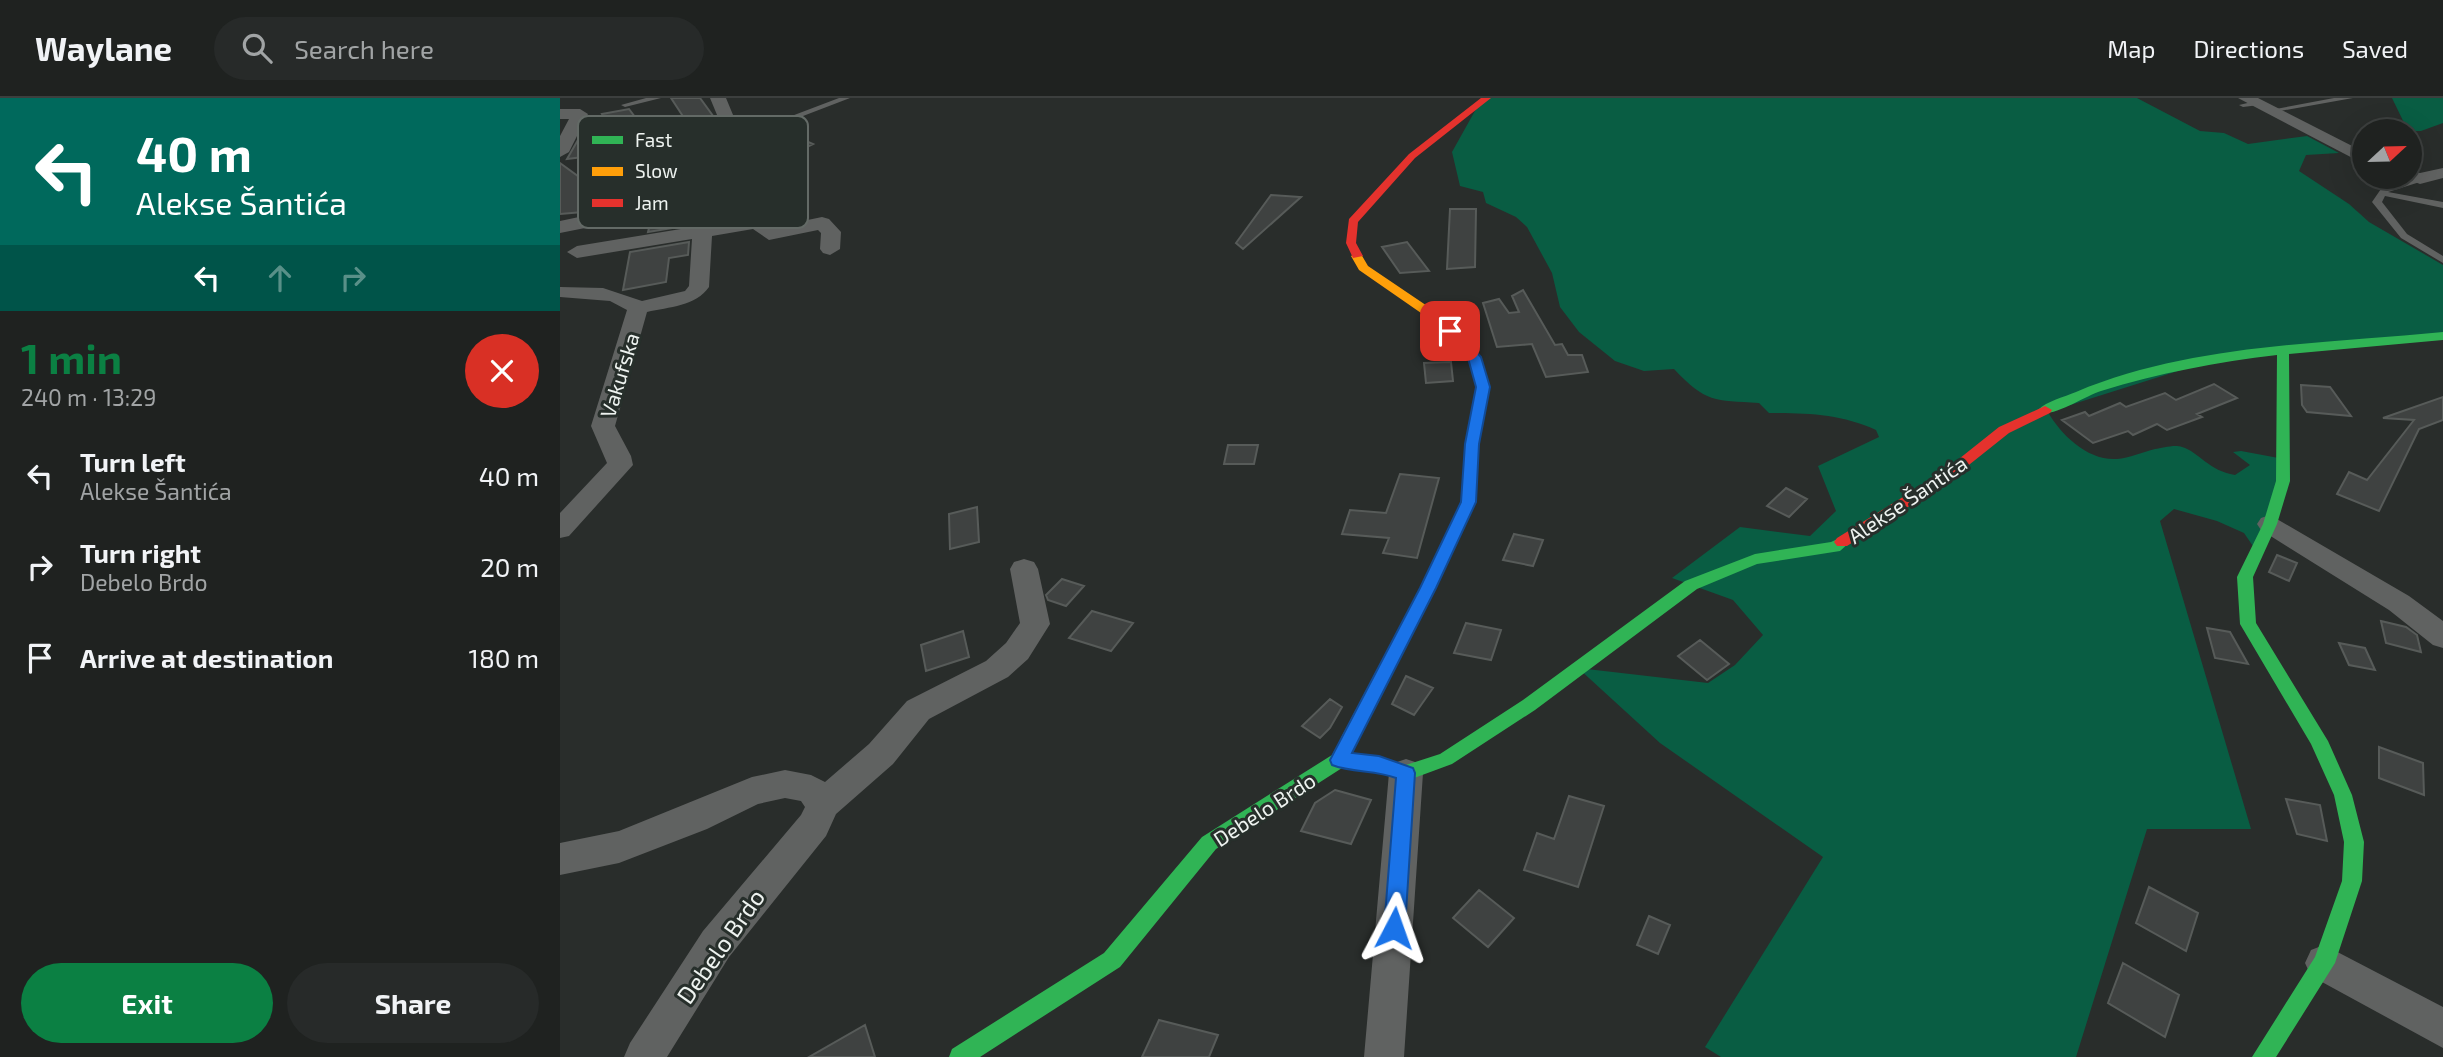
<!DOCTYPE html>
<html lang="en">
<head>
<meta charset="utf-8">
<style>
  :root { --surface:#1f2220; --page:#272a29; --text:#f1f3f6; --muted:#a1a4a5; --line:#3c3f3e; --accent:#0b8043 }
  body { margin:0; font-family:"Exo 2",sans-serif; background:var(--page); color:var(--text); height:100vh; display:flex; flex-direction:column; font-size:26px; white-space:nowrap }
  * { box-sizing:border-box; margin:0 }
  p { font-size:23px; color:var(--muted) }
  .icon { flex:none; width:38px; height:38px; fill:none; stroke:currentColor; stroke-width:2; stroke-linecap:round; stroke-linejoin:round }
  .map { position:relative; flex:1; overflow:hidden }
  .drawer { display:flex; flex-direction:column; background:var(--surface); width:560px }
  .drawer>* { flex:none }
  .guide { background:#00695c; color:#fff; overflow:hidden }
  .needle { width:46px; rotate:68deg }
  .tools { position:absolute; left:1792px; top:21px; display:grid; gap:14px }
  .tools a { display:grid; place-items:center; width:70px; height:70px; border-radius:50%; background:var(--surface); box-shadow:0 7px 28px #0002,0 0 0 2px var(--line); font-size:35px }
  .pin { position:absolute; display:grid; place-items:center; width:60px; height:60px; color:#fff; margin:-30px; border-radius:14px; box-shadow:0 4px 10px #0006 }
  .me { position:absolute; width:77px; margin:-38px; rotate:4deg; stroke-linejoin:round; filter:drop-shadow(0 0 5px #0008) }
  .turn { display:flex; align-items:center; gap:24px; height:147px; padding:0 21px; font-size:32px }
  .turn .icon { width:91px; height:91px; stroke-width:2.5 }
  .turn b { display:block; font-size:49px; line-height:60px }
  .lanes { display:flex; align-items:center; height:66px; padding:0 21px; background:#0003; justify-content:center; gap:35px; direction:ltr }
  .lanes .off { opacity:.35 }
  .round { display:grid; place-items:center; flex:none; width:74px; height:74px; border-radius:37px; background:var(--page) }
  .summary { display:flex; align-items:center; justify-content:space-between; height:119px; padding:0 21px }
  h1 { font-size:42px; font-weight:700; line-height:52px; color:var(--accent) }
  .primary-button { display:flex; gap:14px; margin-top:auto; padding:14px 21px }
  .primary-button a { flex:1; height:80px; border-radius:42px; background:var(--accent); color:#fff; font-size:28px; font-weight:700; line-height:80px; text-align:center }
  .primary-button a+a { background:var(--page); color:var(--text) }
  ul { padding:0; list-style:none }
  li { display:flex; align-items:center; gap:21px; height:91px; padding:0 21px }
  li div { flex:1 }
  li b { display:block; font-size:26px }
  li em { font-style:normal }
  header { display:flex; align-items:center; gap:42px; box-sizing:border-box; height:98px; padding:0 35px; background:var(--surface); border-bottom:2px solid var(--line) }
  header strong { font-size:33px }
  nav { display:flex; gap:38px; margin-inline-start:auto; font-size:24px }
  .search { width:490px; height:63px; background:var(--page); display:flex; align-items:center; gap:18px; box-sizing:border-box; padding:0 24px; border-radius:38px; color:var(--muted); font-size:26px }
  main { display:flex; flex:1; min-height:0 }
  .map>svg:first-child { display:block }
  .green { fill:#095d43 }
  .building { fill:#3f4241; stroke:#575b59; stroke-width:2 }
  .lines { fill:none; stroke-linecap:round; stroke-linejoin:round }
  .lane { fill:#606261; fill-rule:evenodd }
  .street { fill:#606261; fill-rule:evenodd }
  .fast { fill:#30b455; fill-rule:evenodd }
  .slow { fill:#ff9f0a; fill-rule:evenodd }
  .jam { fill:#e5322d; fill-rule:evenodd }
  .route { fill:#1a73e8; stroke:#114b97; stroke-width:2 }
  .labels { text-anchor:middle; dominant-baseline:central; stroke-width:6; stroke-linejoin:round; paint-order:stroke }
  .street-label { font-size:21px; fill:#eef3f0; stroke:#272f2b }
  .near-street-label { font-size:24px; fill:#eef3f0; stroke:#272f2b }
  .key { fill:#272f2b; stroke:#636a66; stroke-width:2 }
  .key-label { font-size:19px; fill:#eef3f0 }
</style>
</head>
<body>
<header>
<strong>Waylane</strong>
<div class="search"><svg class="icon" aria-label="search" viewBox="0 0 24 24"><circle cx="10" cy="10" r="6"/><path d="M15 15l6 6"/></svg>Search here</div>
<nav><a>Map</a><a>Directions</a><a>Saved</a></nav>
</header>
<main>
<section class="drawer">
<div class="guide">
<div class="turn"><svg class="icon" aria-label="left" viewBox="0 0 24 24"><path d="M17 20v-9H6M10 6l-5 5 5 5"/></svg><div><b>40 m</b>Alekse Šantića</div></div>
<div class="lanes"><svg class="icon" aria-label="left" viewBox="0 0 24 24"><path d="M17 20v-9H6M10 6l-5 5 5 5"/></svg><svg class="icon off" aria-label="ahead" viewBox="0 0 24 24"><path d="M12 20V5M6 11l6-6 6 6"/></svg><svg class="icon off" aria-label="right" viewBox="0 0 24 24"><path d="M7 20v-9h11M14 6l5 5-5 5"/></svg></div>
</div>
<div class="summary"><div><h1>1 min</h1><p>240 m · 13:29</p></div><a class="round" style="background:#d93025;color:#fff"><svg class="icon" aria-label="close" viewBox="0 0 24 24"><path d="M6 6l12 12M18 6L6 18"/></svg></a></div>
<ul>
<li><svg class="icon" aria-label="left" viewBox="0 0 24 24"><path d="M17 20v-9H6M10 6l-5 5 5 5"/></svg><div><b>Turn left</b><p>Alekse Šantića</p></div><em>40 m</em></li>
<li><svg class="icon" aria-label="right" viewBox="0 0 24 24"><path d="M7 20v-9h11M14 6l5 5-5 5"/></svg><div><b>Turn right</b><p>Debelo Brdo</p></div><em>20 m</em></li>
<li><svg class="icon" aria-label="arrive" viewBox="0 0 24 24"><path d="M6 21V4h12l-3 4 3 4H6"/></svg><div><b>Arrive at destination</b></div><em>180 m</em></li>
</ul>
<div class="primary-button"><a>Exit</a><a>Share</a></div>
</section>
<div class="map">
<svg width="1883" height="959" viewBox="0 0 1883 959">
  <rect width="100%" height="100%" fill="#292d2b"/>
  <path class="green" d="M 926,0 L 1577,0 L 1640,33 L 1664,35 L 1688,46 L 1747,38 L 1779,55 L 1746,57 L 1739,73 L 1789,106 L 1809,124 L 1883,167 L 1883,238 L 1656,261 L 1488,314 C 1501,337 1528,363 1557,361 C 1569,360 1583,354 1595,351 C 1602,350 1615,346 1622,349 C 1639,354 1649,373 1675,377 L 1690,367 L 1673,354 L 1681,353 L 1724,361 L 1697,454 L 1684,435 L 1657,423 L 1614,411 L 1600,423 L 1691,731 L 1587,731 L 1516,959 L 1161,959 L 1145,949 L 1263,759 L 1100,645 L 1018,570 L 1148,585 L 1175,567 L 1203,537 L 1173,502 L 1112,480 L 1180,429 L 1250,438 L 1276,413 L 1258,368 L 1319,339 L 1316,332 C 1281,316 1248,315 1209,315 L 1199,305 C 1154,302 1146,305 1114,271 L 1084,273 L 1055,263 L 1019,234 L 1000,209 L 992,175 L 967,129 L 956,119 L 926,105 L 923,94 L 900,88 L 892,54 L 916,11 Z
    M 1832,0 L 1883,0 L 1883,25 L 1861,33 L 1848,33 Z"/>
  <path class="building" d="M 111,0 L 140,0 L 156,22 L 164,41 L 157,52 L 106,71 L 107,65 L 96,36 L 130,29 Z
    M 69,11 L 81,27 L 59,33 L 47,56 L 7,61 L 22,35 L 52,31 L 42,16 Z
    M 219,31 L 253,46 L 216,64 L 236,66 L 156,114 L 159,71 L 175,60 L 184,44 Z
    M 0,65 L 41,95 L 23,114 L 0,116 Z
    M 135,80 L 131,127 L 88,134 L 91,122 L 95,121 L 101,91 Z
    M 711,97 L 741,99 L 683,151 L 676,145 Z
    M 890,111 L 916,111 L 915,169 L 887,171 Z
    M 129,144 L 128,157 L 109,160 L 106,184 L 63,192 L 70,154 Z
    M 847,144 L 869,173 L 840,175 L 822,149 Z
    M 963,192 L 995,247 L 1002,246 L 1008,257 L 1022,257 L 1028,274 L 986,279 L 972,246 L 937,249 L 923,205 L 939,201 L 949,215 L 959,214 L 952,198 Z
    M 891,264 L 893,283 L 866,285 L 864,265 Z
    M 1654,286 L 1677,300 L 1637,316 L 1642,319 L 1607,332 L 1597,326 L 1573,337 L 1568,333 L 1533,345 L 1502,322 L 1525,314 L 1529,318 L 1560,305 L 1566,309 L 1605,295 L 1616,302 Z
    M 1741,287 L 1770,289 L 1791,318 L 1747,314 L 1742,307 Z
    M 1883,299 L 1883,322 L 1859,331 L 1819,413 L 1777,396 L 1789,374 L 1807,382 L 1854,322 L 1823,320 Z
    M 668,347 L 698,347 L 694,366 L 664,366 Z
    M 840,376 L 879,380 L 857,460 L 823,455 L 829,440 L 782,436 L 790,412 L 826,415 Z
    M 1226,390 L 1247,401 L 1229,419 L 1207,408 Z
    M 417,409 L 419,444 L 390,451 L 389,416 Z
    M 954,436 L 983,442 L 973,468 L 943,462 Z
    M 1717,457 L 1737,465 L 1729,483 L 1709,474 Z
    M 502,481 L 524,488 L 506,508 L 488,502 L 486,497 Z
    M 532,513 L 573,525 L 551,553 L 509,540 Z
    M 1821,523 L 1846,529 L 1857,537 L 1861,554 L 1826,545 Z
    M 906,525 L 941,532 L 931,562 L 894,555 Z
    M 1647,530 L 1670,534 L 1688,566 L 1655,560 Z
    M 403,533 L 409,559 L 366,573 L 361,547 Z
    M 1140,542 L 1169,566 L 1147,582 L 1118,558 Z
    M 1779,545 L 1805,550 L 1815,572 L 1789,567 Z
    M 846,578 L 873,590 L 854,617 L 832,606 Z
    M 770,601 L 782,609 L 770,630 L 760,640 L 742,628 Z
    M 1819,649 L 1863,665 L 1864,697 L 1819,680 Z
    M 775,692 L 811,702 L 791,746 L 741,733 L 755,705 Z
    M 1009,698 L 1044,708 L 1018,789 L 964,772 L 977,735 L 994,741 Z
    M 1726,701 L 1760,707 L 1767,743 L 1737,736 Z
    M 1589,789 L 1638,815 L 1626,853 L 1576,825 Z
    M 919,792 L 954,820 L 928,849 L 893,820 Z
    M 1089,818 L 1110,827 L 1098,856 L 1077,847 Z
    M 1563,865 L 1619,897 L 1605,939 L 1548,905 Z
    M 599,922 L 658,937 L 649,959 L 582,959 Z
    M 305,927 L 315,959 L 249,959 Z"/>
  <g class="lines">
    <path class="lane" d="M 86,0 L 101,0 L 65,9 L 61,7 Z
      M 279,0 L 290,0 L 178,43 L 171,41 Z
      M 1774,0 L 1793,0 L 1709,15 L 1705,13 Z
      M 1696,3 L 1700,5 L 1699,7 L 1683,9 L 1679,7 Z
      M 1860,78 L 1863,79 L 1863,83 L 1828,94 L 1883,104 L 1883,110 L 1825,98 L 1822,104 L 1847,136 L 1883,158 L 1883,165 L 1841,140 L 1812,104 L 1823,88 Z"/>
    <path class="street" d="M 150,0 L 166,0 L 183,41 L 173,59 L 156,70 L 153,126 L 196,119 L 214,129 L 262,119 L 269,121 L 281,134 L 280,151 L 270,157 L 263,155 L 260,151 L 261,135 L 258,132 L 209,142 L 193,131 L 152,138 L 149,189 C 136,208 109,209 87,214 L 55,328 L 71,358 L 73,367 L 9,438 L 0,440 L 0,415 L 47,365 L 31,328 L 67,212 L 50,203 L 0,199 L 0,189 L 43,190 L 82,203 L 125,193 L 129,188 L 132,141 L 17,160 L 7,154 L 17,148 L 133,129 L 138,76 L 80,96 L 25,130 L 0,135 L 0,123 L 19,119 L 67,88 L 159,54 L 167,41 Z
      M 1678,0 L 1698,0 L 1804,54 L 1804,66 Z
      M 0,11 L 20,11 L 28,16 L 9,54 L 0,59 L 0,38 L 9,21 L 0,21 Z
      M 1883,70 L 1883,80 L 1860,86 L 1842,79 L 1850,79 L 1850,73 L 1860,75 Z
      M 1710,417 L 1849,498 L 1883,523 L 1883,550 L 1873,547 L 1829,512 L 1701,432 L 1697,426 L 1701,420 Z
      M 464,461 L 474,464 L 478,471 L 490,526 L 468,561 L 448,579 L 369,621 L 333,666 L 276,716 L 266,738 L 169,859 L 107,959 L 64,959 L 70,945 L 143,833 L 241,717 L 245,709 L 241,703 L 225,700 L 198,706 L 147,731 L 59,765 L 0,777 L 0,745 L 59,733 L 192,679 L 225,672 L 251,677 L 265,684 L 309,646 L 347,603 L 426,563 L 446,545 L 460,525 L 450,471 L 454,464 Z
      M 846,661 L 858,665 L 863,675 L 844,959 L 804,959 L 829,675 L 834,665 Z
      M 1764,847 L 1883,909 L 1883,950 L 1751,878 L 1745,865 L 1751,852 Z"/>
    <path class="fast" d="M 1883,234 L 1883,242 L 1729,256 L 1730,383 L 1717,426 L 1693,479 L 1696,525 L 1768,643 L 1792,697 L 1804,744 L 1802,783 L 1775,865 L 1716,959 L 1692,959 L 1755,859 L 1782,783 L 1784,744 L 1774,697 L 1751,646 L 1680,526 L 1677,479 L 1703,426 L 1716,383 L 1717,257 C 1657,264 1599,275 1541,293 C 1525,298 1496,318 1480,315 L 1478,312 C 1487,303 1504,299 1516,294 C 1630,246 1762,246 1883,234 Z
      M 1282,439 L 1290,444 L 1280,453 L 1197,466 L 1137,491 L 975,612 L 892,666 L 846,683 L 819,674 L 782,670 L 656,751 L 560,869 L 420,959 L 389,959 L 392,951 L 544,855 L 642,739 L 772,657 L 784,635 L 790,633 L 796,635 L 799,640 L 791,656 L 819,658 L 846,667 L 880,656 L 963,602 L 1125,483 L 1195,456 L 1271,444 Z"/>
    <path class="slow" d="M 797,155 L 801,156 L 808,168 L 882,218 L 920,259 L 929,289 L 919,346 L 915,404 L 876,490 L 796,645 L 790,647 L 784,645 L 781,640 L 860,490 L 901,404 L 905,346 L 917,289 L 908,260 L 874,224 L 799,172 L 791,158 Z"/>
    <path class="jam" d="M 921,0 L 931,0 L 855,60 L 798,124 L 796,145 L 803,158 L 793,160 L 786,145 L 789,121 L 849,56 Z
      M 1485,308 L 1492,312 L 1490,315 L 1449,335 L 1390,382 L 1287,448 L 1277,448 L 1274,444 L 1277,440 L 1380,376 L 1439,329 Z"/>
  </g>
  <path class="route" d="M 885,230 L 894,230 L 921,259 L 930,289 L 919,346 L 916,404 L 876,490 L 792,655 L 819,658 L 853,670 L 855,675 L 845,830 L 841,837 L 834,840 L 827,837 L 824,830 L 836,680 C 815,672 793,675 772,667 L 770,662 L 860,490 L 901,404 L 905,346 L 916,289 L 908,260 L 885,236 Z"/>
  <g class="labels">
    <g class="street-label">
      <text transform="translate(59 277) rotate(-73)">Vakufska</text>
      <text transform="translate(1347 401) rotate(-34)">Alekse Šantića</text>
      <text transform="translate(704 711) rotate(-33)">Debelo Brdo</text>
    </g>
    <g class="near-street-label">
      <text transform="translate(160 848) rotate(-55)">Debelo Brdo</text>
    </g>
  </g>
  <rect x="18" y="18" width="230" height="112" rx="10" class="key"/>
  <rect x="32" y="38" width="31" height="8" fill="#30b455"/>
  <rect x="32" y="69" width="31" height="9" fill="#ff9f0a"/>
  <rect x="32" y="101" width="31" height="8" fill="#e5322d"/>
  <g class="key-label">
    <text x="75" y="49">Fast</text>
    <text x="75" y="80">Slow</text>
    <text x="75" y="112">Jam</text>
  </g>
</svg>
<div class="tools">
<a><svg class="needle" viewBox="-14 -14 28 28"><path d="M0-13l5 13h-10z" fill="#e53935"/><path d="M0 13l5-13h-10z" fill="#a1a4a5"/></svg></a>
</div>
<div class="pin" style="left:890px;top:233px;background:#d93025"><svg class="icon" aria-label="arrive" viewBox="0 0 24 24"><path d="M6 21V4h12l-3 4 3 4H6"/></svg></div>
<svg class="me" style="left:834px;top:830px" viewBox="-20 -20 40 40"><path d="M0-17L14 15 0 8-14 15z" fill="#1a73e8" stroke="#fff" stroke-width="4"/></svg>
</div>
</main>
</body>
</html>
